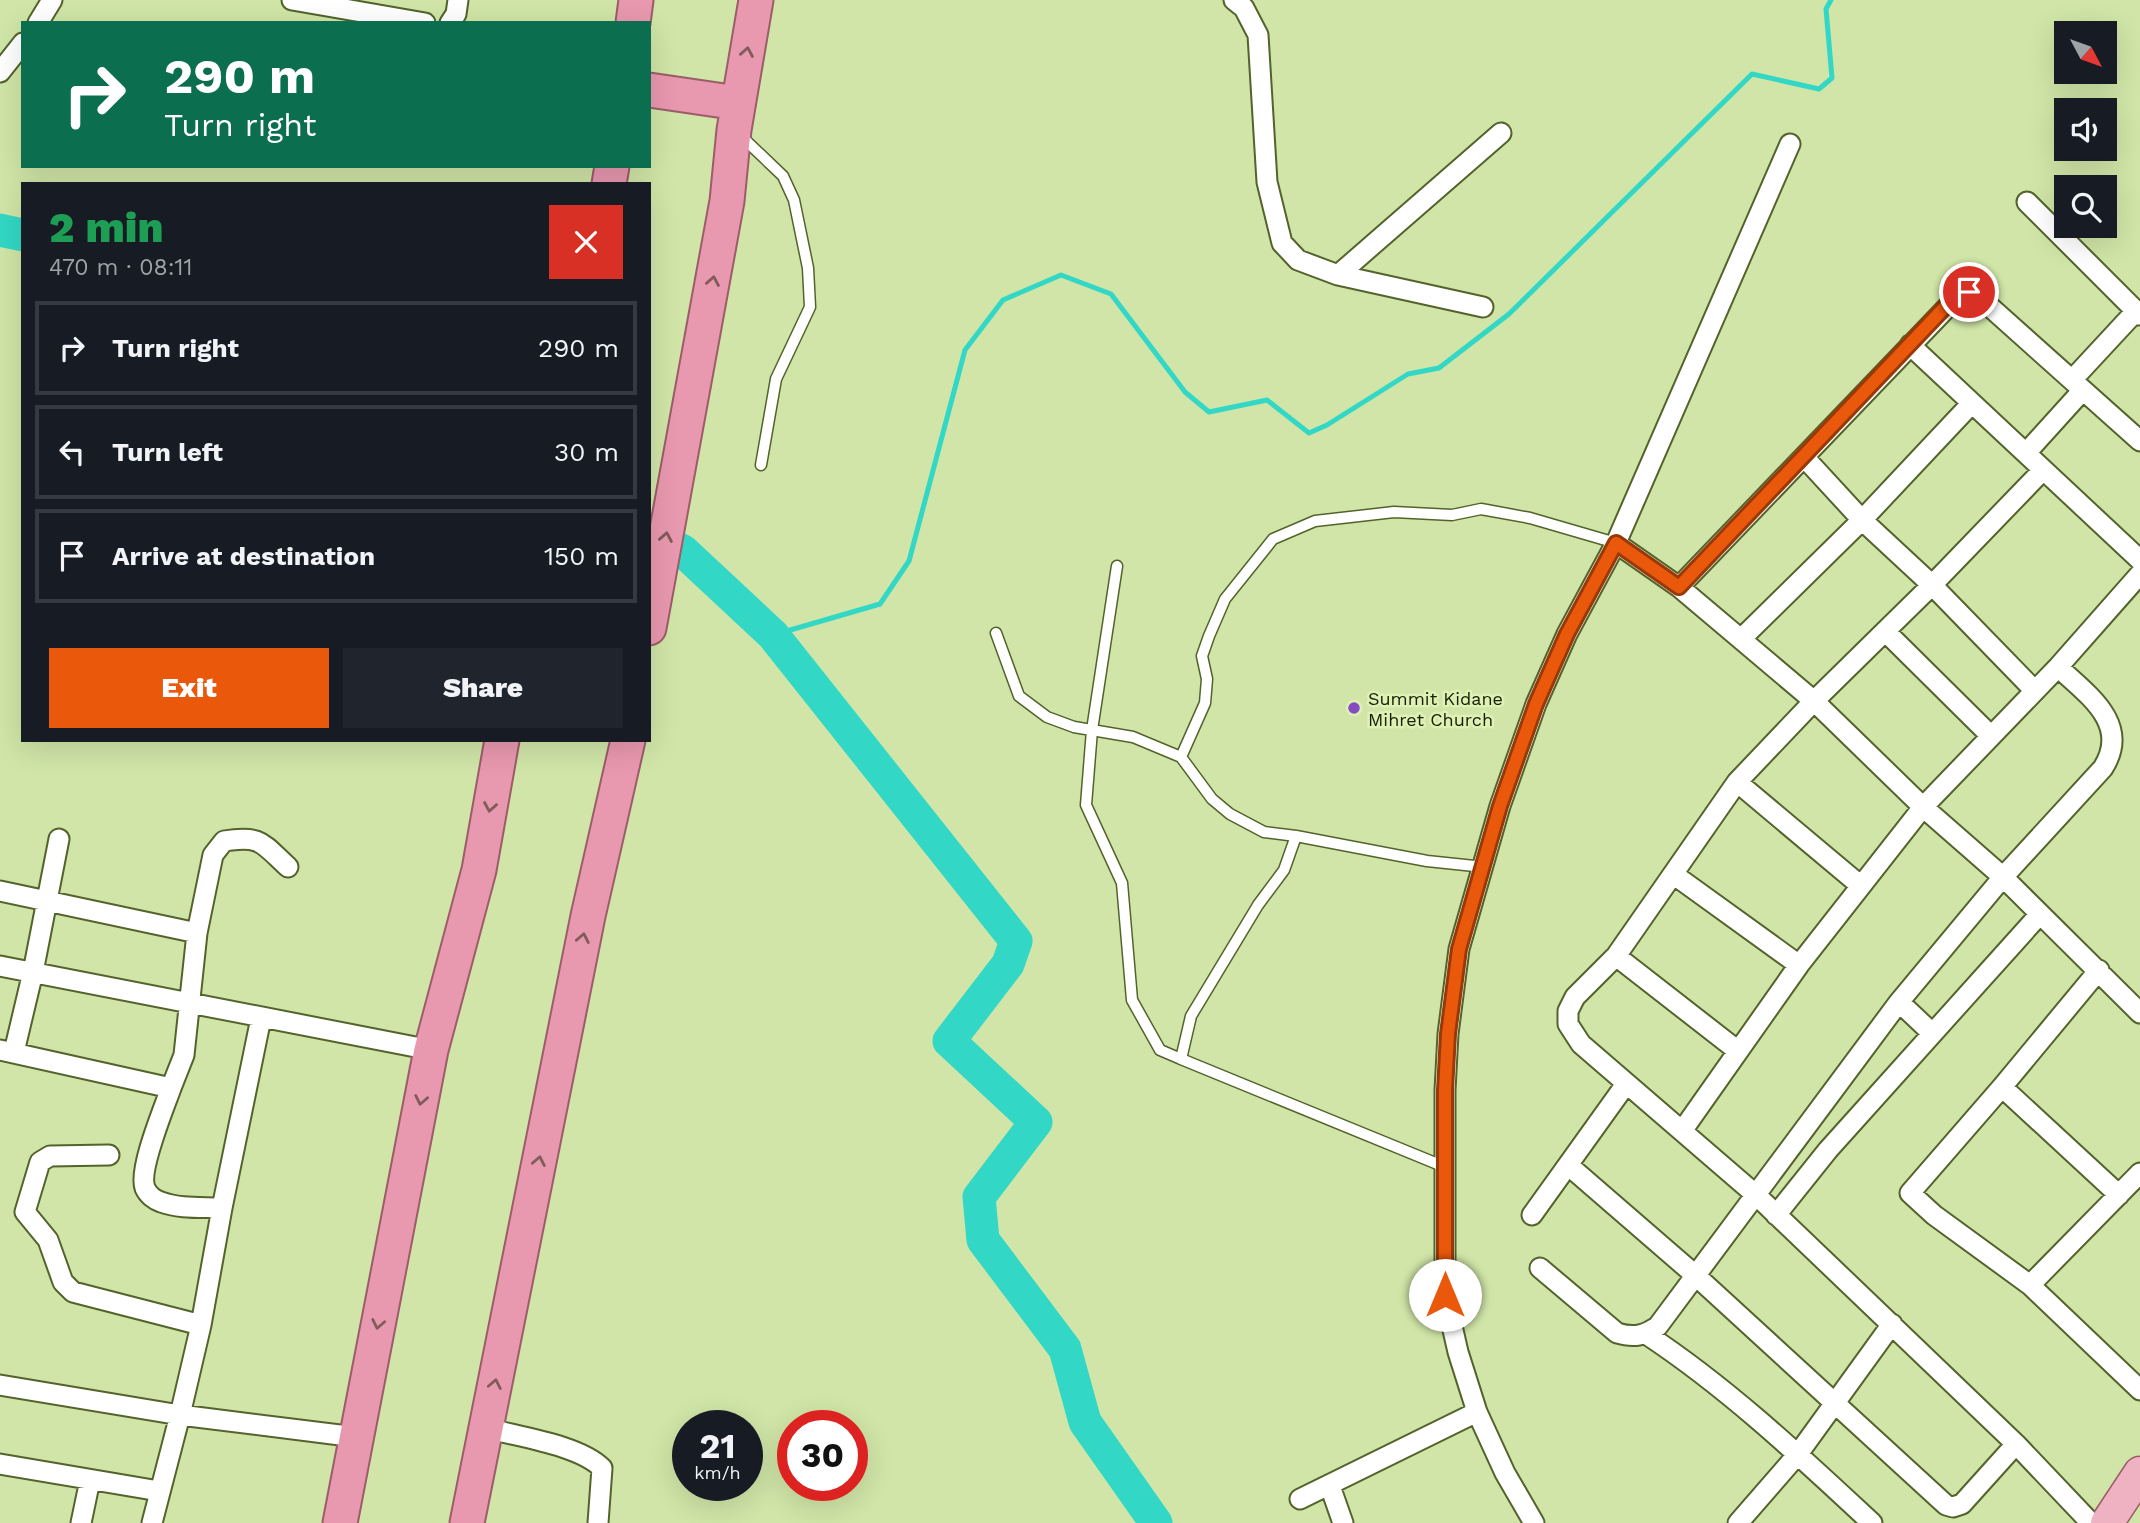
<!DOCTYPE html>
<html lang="en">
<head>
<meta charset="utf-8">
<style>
  :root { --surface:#171b24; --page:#20242c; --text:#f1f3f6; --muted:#9ea1a6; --line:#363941; --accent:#ea580c }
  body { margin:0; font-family:"Work Sans",sans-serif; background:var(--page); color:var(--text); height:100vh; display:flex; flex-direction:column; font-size:26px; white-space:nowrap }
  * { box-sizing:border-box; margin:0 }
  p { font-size:23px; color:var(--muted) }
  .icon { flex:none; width:38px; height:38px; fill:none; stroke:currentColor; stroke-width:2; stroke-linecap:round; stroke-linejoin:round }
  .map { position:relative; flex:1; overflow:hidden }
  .details { position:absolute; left:21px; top:182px; width:630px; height:560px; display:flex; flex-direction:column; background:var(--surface); border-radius:0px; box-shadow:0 7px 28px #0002 }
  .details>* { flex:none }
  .banner { position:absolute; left:21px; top:21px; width:630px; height:147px; border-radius:0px; box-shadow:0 7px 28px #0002; background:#0b6e4f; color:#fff; overflow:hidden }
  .needle { width:46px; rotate:131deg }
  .controls { position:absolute; left:2054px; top:21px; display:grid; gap:14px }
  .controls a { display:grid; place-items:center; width:63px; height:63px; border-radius:0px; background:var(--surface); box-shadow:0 7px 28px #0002; font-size:35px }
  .speed { position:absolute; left:672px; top:1410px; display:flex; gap:14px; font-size:35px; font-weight:700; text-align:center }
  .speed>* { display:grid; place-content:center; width:91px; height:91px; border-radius:50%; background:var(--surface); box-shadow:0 7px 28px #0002; line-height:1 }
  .speed small { font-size:18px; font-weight:400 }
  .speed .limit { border:10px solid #d22; background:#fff; color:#111 }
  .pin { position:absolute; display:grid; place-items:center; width:60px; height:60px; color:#fff; margin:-30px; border:4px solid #fff; border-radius:50%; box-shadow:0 2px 7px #0007 }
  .me { position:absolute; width:77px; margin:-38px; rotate:0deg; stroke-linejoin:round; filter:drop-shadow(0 0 5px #0008) }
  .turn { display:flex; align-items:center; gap:24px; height:147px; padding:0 28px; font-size:32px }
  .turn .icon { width:91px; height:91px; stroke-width:2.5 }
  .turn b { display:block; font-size:49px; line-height:60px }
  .round { display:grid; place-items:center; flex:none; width:74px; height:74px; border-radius:0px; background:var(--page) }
  .summary { display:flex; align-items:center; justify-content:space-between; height:119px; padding:0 28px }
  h1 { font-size:42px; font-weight:800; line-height:52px; color:#1e9e55 }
  .button { display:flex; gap:14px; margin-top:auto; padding:14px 28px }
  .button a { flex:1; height:80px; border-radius:0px; background:var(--accent); color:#fff; font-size:28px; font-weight:800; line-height:80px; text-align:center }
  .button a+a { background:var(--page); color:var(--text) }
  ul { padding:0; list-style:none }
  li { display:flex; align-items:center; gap:21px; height:94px; margin:0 14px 10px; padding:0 14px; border:4px solid var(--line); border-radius:0px }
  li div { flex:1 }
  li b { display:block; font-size:26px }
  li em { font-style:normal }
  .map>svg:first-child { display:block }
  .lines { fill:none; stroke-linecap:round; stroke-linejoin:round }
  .stream { stroke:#32d8c5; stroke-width:5 }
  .river { stroke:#32d8c5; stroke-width:33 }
  .service-casing { stroke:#53632b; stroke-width:13 }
  .minor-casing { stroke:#53632b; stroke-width:23 }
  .primary-casing { stroke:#9b5d67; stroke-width:35 }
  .trunk-casing { stroke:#9b5d67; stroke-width:37 }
  .service { stroke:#fff; stroke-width:10 }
  .minor { stroke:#fff; stroke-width:19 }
  .primary { stroke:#eeb2c3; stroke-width:32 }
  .trunk { stroke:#e898af; stroke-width:33 }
  .oneway { stroke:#805c5b }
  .route-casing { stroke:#983908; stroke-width:18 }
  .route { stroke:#ea580c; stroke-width:12 }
  .poi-dot { fill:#854cc2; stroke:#ddf2b4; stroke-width:2.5 }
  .labels { text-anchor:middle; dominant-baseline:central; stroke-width:5; stroke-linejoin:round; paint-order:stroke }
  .poi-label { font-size:18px; fill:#181f07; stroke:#ddf2b4; text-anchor:start }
</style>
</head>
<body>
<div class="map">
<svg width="2140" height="1523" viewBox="0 0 2140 1523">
  <rect width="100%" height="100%" fill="#d0e5a7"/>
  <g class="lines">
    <path class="stream" d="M 773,635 L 880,604 L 909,561 L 965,350 L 1003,300 L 1061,275 L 1111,294 L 1185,392 L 1209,412 L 1267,400 L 1309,433 L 1327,425 L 1408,374 L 1439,368 L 1509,314 L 1752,74 L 1819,89 L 1832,78 L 1826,9 L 1831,0"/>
    <path class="river" d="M 0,230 L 23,235
      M 649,533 L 683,551 L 773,635 L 1016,941 L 1008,964 L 949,1041 L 1036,1122 L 979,1197 L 983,1240 L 1065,1349 L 1085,1422 L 1156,1523"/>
    <defs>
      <path id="service" d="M 740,135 L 783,176 L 794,200 L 808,268 L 810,307 L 776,379 L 761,465
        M 1117,566 L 1092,730 L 1086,805 L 1122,883 L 1132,1000 L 1160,1050 L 1181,1059
        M 996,633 L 1019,696 L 1047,717 L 1074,727 L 1133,737 L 1181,757 L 1212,799 L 1230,814 L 1264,832 L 1296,836 L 1427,861 L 1484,867
        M 1181,757 L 1205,703 L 1207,679 L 1202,656 L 1209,636 L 1225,599 L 1273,539 L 1315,521 L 1394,512 L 1452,515 L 1481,509 L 1530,518 L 1616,543
        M 1296,836 L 1284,870 L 1258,905 L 1191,1016 L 1181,1059 L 1445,1167"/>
      <path id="minor" d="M 292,0 L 425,23
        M 1234,0 L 1244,8 L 1258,35 L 1267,182 L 1282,243 L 1298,260 L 1338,275 L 1483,307
        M 38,23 L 52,0
        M 450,23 L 456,14 L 458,0
        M 0,72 L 23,43
        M 2027,202 L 2140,315
        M 1338,275 L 1501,133
        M 1910,345 L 2140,560
        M 2072,380 L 2136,311
        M 2026,453 L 2083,390
        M 1804,457 L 1862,520 L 1932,585 L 2035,691
        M 2043,470 L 1932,585 L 1814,701 L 1737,782 L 1616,956 L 1575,997 L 1568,1011 L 1568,1024 L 1581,1044 L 1756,1195 L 2016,1444 L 2091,1523
        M 1616,543 L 1679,587 L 1814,701 L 1923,807 L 2003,877 L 2140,1013
        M 1679,587 L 1961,293 L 1969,292 L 1979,297 L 2140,441
        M 1885,631 L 1991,736
        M 1741,639 L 1862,520 L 1972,403
        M 1737,782 L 1861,886
        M 1673,874 L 1799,965
        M 0,891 L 197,933
        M 1616,956 L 1738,1051
        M 0,966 L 431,1050
        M 2099,970 L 2002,1087 L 1910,1193 L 1934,1215 L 2030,1285 L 2140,1390
        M 1899,1002 L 1932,1033
        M 0,1050 L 171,1088 L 184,1055 L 197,933 L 213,855 L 224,841 C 261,835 262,843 288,867
        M 14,1052 L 33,972 L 59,839
        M 2002,1087 L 2119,1195
        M 171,1088 C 164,1108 138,1170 145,1188 C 148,1195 155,1200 161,1202 C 180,1209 202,1207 222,1208
        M 1682,1131 L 1799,965 L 1923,807 L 2058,667 L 2140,574
        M 109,1155 L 50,1156 L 40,1162 L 25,1212 L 48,1240 L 63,1282 L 73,1292 L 201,1325
        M 1568,1165 L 1695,1275 L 1946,1505 L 1953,1507 L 1962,1504 L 2016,1444
        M 1532,1215 L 1626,1084
        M 1776,1215 L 1828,1150 L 2040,914
        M 1540,1268 L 1617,1333 C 1634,1338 1644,1336 1658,1326 L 1899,1002 L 2003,877 L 2103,768 C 2131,724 2088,695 2058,667
        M 2030,1285 L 2140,1173
        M 1646,1334 C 1728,1388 1801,1457 1872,1523
        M 0,1385 L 180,1415 L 356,1437
        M 486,1428 C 519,1437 579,1445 602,1468 L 598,1523
        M 0,1464 L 159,1491
        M 1330,1486 L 1343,1523
        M 1300,1499 L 1477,1412
        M 81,1523 L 90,1480
        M 152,1523 L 180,1415 L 201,1325 L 222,1208 L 261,1018
        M 1534,1523 L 1505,1473 L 1477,1412 L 1458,1352 L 1445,1295 L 1445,1090 L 1448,1034 L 1459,949 L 1500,806 L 1536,704 L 1567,634 L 1616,543 L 1790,144
        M 1738,1523 L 1798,1454 L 1892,1324"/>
      <path id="primary" d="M 2107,1523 L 2140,1473"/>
      <path id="trunk" d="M 633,23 L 636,0
        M 649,90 L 738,103
        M 609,184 L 612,166
        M 649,628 L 727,201 L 734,130 L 756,0
        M 340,1523 L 431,1050 L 479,870 L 502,740
        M 467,1523 L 588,916 L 628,740"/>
    </defs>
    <use href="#service" class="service-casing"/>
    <use href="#minor" class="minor-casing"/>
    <use href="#primary" class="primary-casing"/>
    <use href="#trunk" class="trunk-casing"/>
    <use href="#service" class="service"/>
    <use href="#minor" class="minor"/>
    <use href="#primary" class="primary"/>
    <use href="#trunk" class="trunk"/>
  </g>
  <defs><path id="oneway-chevron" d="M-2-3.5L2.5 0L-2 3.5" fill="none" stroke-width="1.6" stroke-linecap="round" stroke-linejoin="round" transform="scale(1.75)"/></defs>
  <g class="oneway">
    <use href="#oneway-chevron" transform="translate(747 52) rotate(-80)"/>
    <use href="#oneway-chevron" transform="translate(713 281) rotate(-80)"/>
    <use href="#oneway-chevron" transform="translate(666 537) rotate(-80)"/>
    <use href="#oneway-chevron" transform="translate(490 807) rotate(100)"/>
    <use href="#oneway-chevron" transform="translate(583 938) rotate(-79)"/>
    <use href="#oneway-chevron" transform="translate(421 1100) rotate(101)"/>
    <use href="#oneway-chevron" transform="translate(539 1161) rotate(-79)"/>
    <use href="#oneway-chevron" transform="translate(378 1324) rotate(101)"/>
    <use href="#oneway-chevron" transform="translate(495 1384) rotate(-79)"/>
  </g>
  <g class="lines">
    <defs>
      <path id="route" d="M 1445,1295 L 1445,1090 L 1448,1034 L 1459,949 L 1500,806 L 1536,704 L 1567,634 L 1616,543 L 1679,587 L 1948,304 L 1961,293 L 1969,292"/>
    </defs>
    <use href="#route" class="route-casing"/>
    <use href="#route" class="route"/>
  </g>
  <circle class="poi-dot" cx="1354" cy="708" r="7"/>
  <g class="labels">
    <g class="poi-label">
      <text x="1368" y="698">Summit Kidane<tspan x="1368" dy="21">Mihret Church</tspan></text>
    </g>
  </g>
</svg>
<div class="controls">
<a><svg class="needle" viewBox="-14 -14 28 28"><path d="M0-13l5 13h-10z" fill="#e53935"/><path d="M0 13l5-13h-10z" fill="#9ea1a6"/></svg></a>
<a><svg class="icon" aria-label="sound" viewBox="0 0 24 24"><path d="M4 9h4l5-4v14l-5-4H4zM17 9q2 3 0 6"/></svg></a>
<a><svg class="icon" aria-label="search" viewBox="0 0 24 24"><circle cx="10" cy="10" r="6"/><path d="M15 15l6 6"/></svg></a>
</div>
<div class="speed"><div>21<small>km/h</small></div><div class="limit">30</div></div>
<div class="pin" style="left:1969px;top:292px;background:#d93025"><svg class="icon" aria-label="arrive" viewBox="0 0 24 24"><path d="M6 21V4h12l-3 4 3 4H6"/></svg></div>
<svg class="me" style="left:1445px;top:1295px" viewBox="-20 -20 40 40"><circle r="19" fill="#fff"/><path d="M0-13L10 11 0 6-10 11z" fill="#ea580c"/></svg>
<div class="banner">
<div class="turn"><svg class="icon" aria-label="right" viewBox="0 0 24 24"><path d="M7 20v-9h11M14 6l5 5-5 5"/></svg><div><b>290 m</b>Turn right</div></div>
</div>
<section class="details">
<div class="summary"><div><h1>2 min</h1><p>470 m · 08:11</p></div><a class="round" style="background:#d93025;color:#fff"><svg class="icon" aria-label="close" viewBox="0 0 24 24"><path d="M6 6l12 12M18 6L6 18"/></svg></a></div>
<ul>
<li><svg class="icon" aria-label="right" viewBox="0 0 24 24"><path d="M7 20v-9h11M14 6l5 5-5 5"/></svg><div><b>Turn right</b></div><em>290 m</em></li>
<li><svg class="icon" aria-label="left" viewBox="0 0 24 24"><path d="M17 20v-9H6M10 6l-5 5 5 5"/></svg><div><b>Turn left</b></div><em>30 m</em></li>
<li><svg class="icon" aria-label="arrive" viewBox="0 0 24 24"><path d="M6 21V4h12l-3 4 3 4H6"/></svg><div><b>Arrive at destination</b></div><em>150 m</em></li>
</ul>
<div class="button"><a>Exit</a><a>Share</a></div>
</section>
</div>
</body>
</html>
